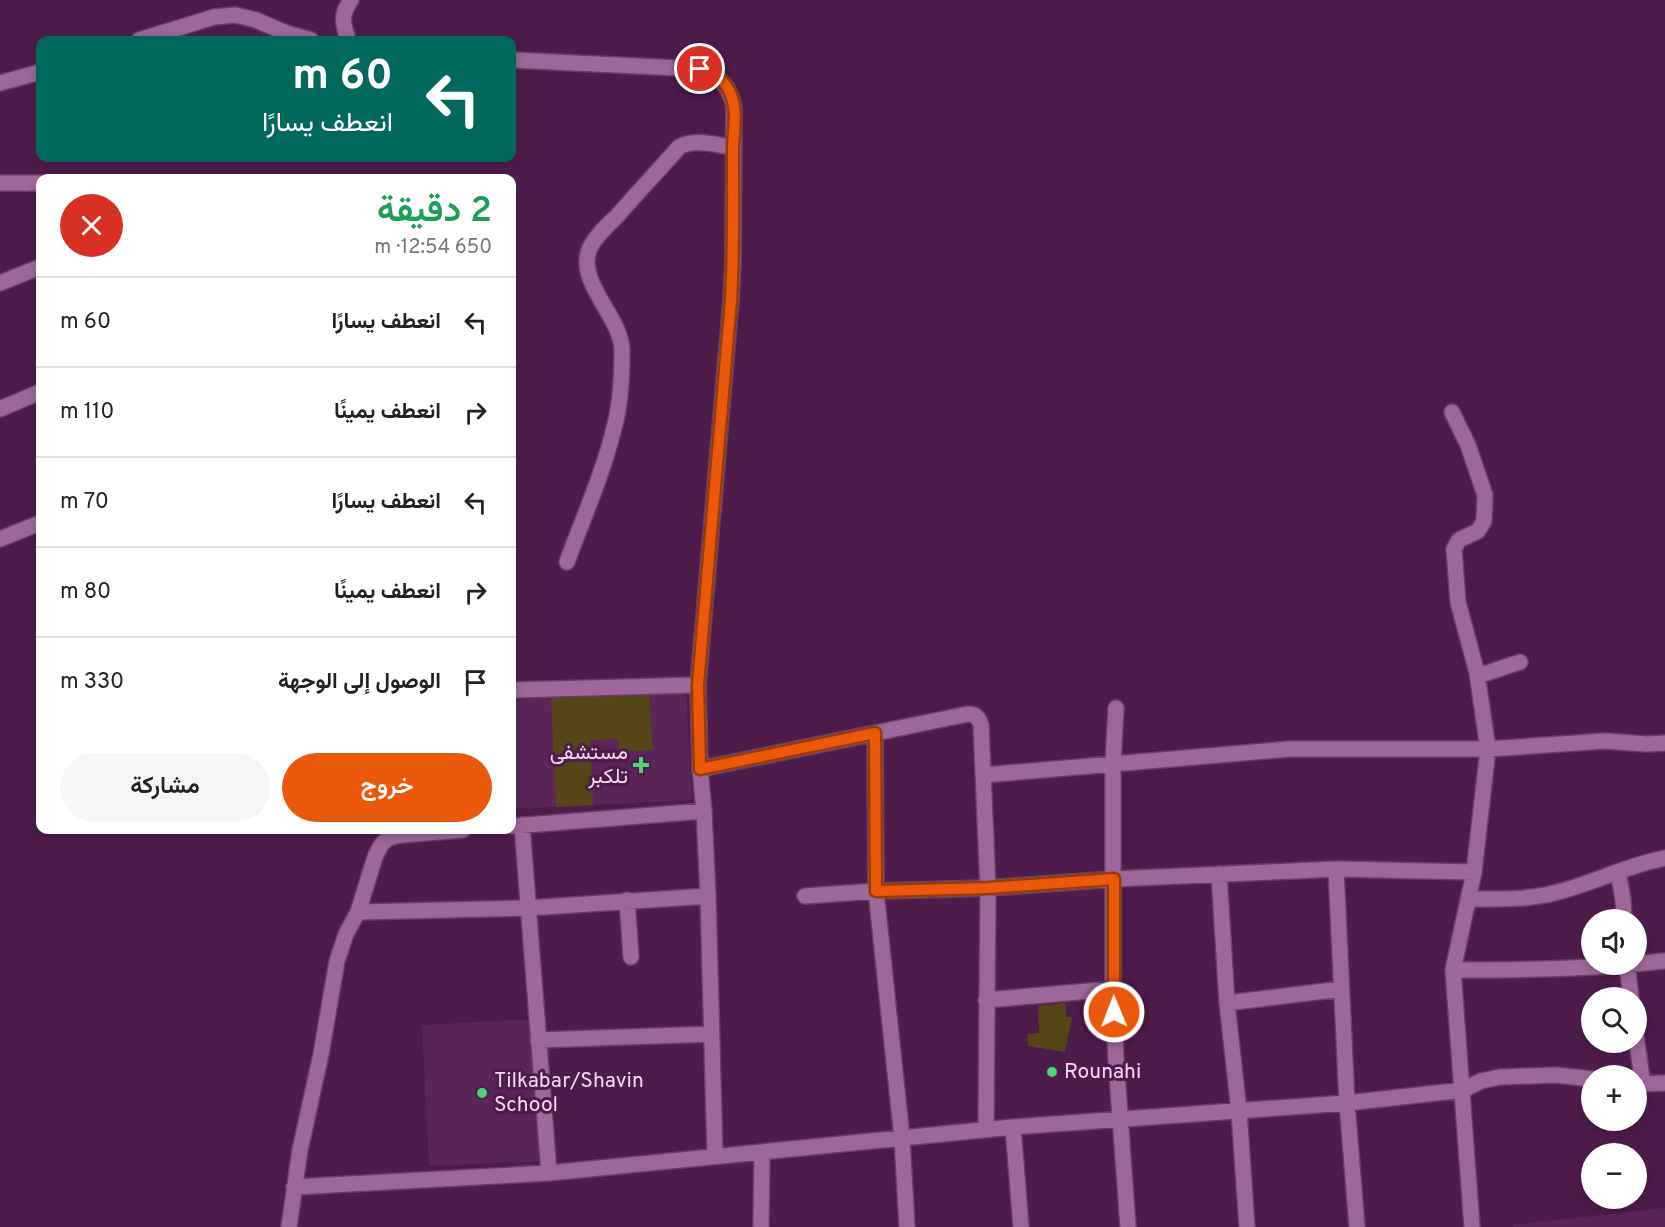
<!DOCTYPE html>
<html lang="ar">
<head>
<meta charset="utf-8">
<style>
  :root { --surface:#fff; --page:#f6f6f6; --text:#222; --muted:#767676; --line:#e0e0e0; --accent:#ea580c }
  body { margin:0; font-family:Overpass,Vazirmatn,sans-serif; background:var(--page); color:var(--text); direction:rtl; height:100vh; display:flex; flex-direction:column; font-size:22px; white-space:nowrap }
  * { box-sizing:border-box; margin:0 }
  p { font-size:20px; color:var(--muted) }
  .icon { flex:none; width:33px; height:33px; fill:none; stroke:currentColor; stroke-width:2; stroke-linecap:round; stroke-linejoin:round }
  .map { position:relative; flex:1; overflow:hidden; direction:ltr }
  .sheet { position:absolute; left:36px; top:174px; width:480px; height:660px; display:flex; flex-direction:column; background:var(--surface); border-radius:12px; box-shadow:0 3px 9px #0003; direction:rtl }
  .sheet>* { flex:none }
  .top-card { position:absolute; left:36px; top:36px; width:480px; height:126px; border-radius:12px; box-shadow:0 3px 9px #0003; direction:rtl; background:#00695c; color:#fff; overflow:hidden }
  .fabs { position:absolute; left:1581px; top:909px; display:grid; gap:12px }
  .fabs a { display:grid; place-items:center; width:66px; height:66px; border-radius:50%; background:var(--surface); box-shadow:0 3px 9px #0003; font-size:30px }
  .pin { position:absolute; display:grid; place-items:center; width:51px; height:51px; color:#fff; margin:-26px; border:3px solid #fff; border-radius:50%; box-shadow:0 2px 6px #0007 }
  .me { position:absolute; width:66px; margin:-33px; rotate:359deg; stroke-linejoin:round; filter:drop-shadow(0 0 4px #0008) }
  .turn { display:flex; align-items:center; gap:21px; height:126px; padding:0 24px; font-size:27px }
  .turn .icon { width:78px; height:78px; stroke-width:2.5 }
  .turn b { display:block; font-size:42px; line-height:51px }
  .round { display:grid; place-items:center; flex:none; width:63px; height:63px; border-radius:32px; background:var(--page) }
  .head { display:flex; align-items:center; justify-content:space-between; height:102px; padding:0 24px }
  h1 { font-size:36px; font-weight:600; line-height:45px; color:#1e9e55 }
  .action { display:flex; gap:12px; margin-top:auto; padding:12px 24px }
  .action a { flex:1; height:69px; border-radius:36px; background:var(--accent); color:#fff; font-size:24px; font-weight:600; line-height:69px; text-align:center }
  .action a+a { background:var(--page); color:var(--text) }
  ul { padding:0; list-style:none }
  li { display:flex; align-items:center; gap:18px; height:90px; padding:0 24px; border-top:2px solid var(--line) }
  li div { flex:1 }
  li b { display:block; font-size:22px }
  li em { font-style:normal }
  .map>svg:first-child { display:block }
  .built { fill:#5c2559 }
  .green { fill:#554517 }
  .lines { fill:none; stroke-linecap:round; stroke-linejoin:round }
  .minor-casing { stroke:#6a3d67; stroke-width:18 }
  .minor { stroke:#9e6799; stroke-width:15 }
  .route-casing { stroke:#983908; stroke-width:15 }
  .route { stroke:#ea580c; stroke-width:10 }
  .poi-dot { fill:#4cd677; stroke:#4e1c4b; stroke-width:2 }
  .labels { text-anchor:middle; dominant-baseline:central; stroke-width:6; stroke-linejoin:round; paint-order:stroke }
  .poi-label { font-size:21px; fill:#f9d9f5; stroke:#4e1c4b; text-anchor:start }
</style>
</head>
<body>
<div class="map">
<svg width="1665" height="1227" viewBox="0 0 1665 1227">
  <rect width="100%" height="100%" fill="#4e1c4b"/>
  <path class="built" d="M 686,691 L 692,800 L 512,809 L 512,700 Z
    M 534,1019 L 544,1161 L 429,1166 L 422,1025 Z
    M 1665,1208 L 1665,1227 L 1513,1227 L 1513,1225 Z"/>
  <path class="green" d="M 649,693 L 653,750 L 619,752 L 618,739 L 590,740 L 593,805 L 556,807 L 551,698 Z
    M 1065,1003 L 1067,1017 L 1072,1017 L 1065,1052 L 1028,1046 L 1027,1034 L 1039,1033 L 1038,1006 Z"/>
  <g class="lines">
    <defs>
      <path id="minor" d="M 139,40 L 214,17 L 235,15 L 256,20 L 286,33 L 311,40
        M 348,40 C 343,23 340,15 351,0
        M 512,60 L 700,69 C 720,75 730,87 734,107 L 733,263 L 731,300 L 698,685 L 700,769 L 704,811 L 708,896 L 715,1156
        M 0,83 L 40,72
        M 0,183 L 40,183
        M 0,283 L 40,267
        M 0,409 L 40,392
        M 1452,412 L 1468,445 L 1485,495 L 1484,521 L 1478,531 L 1459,540 L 1454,549 L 1458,602 L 1477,673 L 1488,749 L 1474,872 L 1453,970 L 1472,1227
        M 0,539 L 40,523
        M 567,562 C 583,518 603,474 614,428 C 620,407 622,374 622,351 C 622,317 577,284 589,250 C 594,237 608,225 618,215 C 638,192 659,170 679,147 C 696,138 715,145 733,147
        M 1478,676 L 1520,662
        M 514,690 L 698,685
        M 1116,708 L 1113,763 L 1113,989 L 1116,1060 L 1128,1227
        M 875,733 L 876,891 L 902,1138 L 907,1227
        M 700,769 L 968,714 C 975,714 979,718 981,725 L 988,888 L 986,1129
        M 984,775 L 1290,749 L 1488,749 L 1605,741 L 1647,744 L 1665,743
        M 522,825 L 549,1173
        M 513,826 L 704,811
        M 1336,869 L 1347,1103 L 1357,1227
        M 1618,872 L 1623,899 L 1624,920
        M 1219,874 L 1227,1003 L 1239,1111 L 1247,1227
        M 805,896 L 876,891 L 988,888 L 1114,879 L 1336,869 L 1474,872
        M 1470,899 C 1497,899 1527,900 1554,893 C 1592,884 1627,865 1665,858
        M 627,900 L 631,957
        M 358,912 L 528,908 L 708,896
        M 1627,964 L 1631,998
        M 1453,970 C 1524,970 1595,969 1665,961
        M 986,1000 L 1113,989
        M 1227,1003 L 1341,989
        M 1636,1036 L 1643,1085
        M 538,1040 L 712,1034
        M 1636,1084 L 1665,1083
        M 1013,1127 L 1021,1227
        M 294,1187 L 549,1173 L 1013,1127 L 1347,1103 L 1463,1090 L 1481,1081 L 1500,1077 L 1556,1075 L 1592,1079
        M 289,1227 L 300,1150 L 321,1054 L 337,961 L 346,934 L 358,912 L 375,857 L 381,845 L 388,838 L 401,835 L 463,830
        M 761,1227 L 762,1153"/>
    </defs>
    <use href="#minor" class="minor-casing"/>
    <use href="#minor" class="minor"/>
  </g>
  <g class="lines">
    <defs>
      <path id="route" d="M 700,69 C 714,73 726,81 731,95 C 738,112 733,133 733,150 C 733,200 734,250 731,300 L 698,685 L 700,769 L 875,733 L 876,891 L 988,888 L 1114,879 L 1114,1012"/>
    </defs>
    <use href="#route" class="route-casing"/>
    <use href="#route" class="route"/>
  </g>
  <g class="poi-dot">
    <path d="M638 756h6v6h6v6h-6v6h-6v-6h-6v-6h6z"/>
    <circle cx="1052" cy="1072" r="6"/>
    <circle cx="482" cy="1093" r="6"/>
  </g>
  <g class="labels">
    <g class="poi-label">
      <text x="628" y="753" text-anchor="end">مستشفى<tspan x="628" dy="24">تلكبر</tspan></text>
      <text x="1064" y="1072">Rounahi</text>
      <text x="494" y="1081">Tilkabar/Shavin<tspan x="494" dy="24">School</tspan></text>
    </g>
  </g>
</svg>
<div class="fabs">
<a><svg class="icon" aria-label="sound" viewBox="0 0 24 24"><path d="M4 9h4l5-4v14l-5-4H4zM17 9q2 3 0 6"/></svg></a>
<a><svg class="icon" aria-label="search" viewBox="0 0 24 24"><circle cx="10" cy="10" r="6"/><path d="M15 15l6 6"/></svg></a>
<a>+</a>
<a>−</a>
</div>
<div class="pin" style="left:700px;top:69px;background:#d93025"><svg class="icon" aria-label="arrive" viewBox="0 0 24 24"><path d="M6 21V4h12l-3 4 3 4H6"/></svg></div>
<svg class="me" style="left:1114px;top:1012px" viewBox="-20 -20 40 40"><circle r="17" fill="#ea580c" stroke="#fff" stroke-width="3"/><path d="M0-11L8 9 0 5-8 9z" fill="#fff"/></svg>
<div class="top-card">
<div class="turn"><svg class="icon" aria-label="left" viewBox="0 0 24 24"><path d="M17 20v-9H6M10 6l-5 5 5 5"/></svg><div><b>60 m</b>انعطف يسارًا</div></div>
</div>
<section class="sheet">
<div class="head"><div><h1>2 دقيقة</h1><p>650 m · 12:54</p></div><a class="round" style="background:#d93025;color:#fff"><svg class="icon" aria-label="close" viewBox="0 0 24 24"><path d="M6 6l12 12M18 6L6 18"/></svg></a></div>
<ul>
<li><svg class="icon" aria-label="left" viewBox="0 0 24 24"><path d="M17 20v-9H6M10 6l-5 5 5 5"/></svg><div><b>انعطف يسارًا</b></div><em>60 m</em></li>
<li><svg class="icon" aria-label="right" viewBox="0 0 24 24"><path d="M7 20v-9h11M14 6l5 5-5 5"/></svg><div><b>انعطف يمينًا</b></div><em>110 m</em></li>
<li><svg class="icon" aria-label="left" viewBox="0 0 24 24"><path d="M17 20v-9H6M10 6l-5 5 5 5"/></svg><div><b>انعطف يسارًا</b></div><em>70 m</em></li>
<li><svg class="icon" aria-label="right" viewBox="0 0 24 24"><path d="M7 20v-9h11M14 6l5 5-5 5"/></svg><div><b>انعطف يمينًا</b></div><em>80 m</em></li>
<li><svg class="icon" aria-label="arrive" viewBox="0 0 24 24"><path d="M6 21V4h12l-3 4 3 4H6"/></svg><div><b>الوصول إلى الوجهة</b></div><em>330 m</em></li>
</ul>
<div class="action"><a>خروج</a><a>مشاركة</a></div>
</section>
</div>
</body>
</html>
